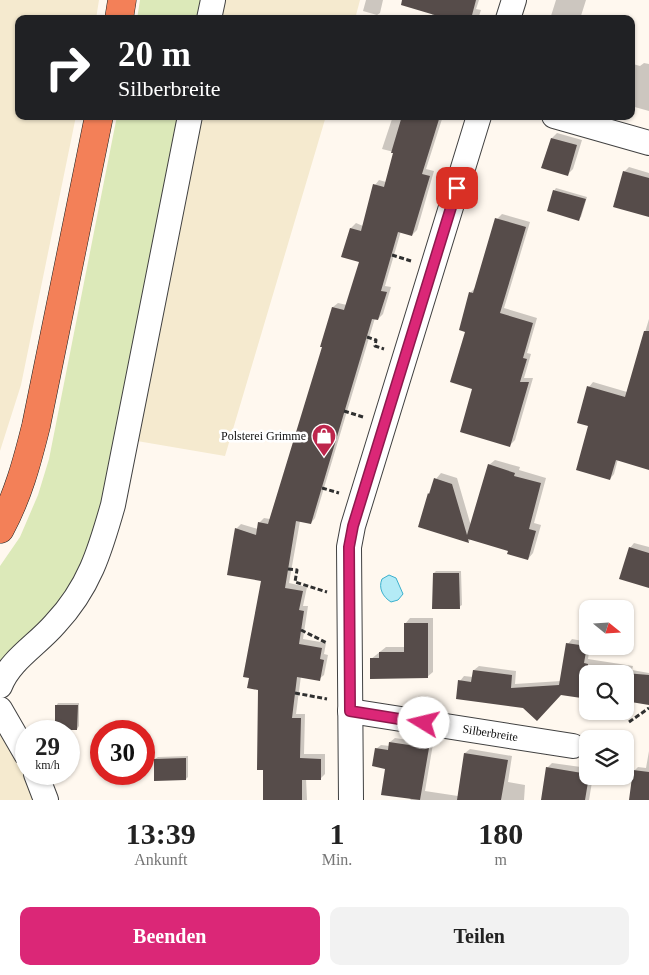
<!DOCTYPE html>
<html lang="de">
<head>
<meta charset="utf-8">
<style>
  :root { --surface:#fff; --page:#f2f2f2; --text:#222; --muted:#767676; --accent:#db2777 }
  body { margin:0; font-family:Georgia,serif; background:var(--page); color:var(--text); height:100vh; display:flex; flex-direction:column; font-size:19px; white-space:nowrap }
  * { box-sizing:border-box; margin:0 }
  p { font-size:16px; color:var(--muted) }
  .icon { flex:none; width:28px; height:28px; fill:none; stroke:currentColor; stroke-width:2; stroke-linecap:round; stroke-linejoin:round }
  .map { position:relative; height:800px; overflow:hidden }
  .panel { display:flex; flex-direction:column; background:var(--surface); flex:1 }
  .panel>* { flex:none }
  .hud { position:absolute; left:15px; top:15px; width:620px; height:105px; border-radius:10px; box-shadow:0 1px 4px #0004; background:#202124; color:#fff; overflow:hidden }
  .needle { width:32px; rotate:108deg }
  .tools { position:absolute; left:579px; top:600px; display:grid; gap:10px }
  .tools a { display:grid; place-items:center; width:55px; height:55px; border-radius:10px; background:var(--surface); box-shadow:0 1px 4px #0004; font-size:25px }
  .speed { position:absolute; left:15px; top:720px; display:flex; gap:10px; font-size:25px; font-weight:700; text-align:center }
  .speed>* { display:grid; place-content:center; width:65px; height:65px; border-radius:50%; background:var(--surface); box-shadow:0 1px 4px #0004; line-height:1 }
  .speed small { font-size:12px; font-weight:400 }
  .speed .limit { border:8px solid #d22; background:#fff; color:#111 }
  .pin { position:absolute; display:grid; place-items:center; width:42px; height:42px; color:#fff; margin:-21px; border-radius:10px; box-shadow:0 2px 8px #0006 }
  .me { position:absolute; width:55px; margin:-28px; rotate:279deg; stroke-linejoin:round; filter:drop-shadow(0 0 4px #0008) }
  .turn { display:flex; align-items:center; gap:18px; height:105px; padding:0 20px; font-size:22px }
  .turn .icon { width:65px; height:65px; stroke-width:2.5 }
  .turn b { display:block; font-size:35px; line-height:42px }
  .eta { display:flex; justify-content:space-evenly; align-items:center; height:85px; text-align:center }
  .eta b { font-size:30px; font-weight:600; line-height:35px }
  .primary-button { display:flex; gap:10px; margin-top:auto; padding:10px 20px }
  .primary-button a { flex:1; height:58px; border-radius:10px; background:var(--accent); color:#fff; font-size:20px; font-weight:600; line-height:58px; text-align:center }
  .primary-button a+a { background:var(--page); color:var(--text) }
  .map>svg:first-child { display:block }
  .farmland { fill:#f5eacf }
  .green { fill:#dce9b9 }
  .water { fill:#b4ebf6; stroke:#3bb0cd }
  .shadow { fill:#0003 }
  .building { fill:#564c4a }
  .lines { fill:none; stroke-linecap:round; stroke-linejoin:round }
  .minor-casing { stroke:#414141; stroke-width:26 }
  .highway-casing { stroke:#1f1f1f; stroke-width:29 }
  .path { stroke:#303030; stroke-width:3; stroke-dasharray:5 2.5; stroke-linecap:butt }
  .minor { stroke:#fff; stroke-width:24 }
  .highway { stroke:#f38058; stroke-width:28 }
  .route-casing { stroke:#8e194d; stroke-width:12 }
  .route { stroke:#db2777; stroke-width:9 }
  .labels { text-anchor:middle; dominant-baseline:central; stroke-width:5; stroke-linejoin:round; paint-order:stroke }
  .poi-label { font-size:12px; fill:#0e0e0e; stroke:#fff; text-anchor:end }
  .street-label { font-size:12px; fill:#0e0e0e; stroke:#fff }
</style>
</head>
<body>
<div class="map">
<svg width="649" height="800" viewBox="0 0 649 800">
  <rect width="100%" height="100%" fill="#fff8ef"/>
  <path class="farmland" d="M 0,0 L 99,0 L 96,19 L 19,19 L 19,116 L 76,116 L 21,385 L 0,451 Z
    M 224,0 L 360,0 L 355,19 L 220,19 Z
    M 201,116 L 326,116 L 225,456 L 137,441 Z
    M 0,729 L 21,765 L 35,800 L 0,800 Z"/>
  <path class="green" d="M 140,0 L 205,0 L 201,19 L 137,19 Z
    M 117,116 L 182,116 L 93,549 L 53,614 L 0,663 L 0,566 L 20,537 L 38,495 L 49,459 Z"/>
  <path class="water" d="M 389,575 L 396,578 L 403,594 L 398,600 L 391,602 C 383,597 378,588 382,579 Z"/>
  <path class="shadow" d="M 366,0 L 383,0 L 380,13 L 377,15 L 363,11 Z
    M 436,0 L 479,0 L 476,9 L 481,10 L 478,19 L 431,19 Z
    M 556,0 L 586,0 L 580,19 L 550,19 Z
    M 644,63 L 649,64 L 649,111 L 631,106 L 631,66 L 633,64 L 640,66 Z
    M 393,116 L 443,116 L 426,169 L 434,171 L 417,230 L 412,235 L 401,231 L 385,286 L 391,287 L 383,314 L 378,319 L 375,318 L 315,518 L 311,523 L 300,521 L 289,583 L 307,587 L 303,606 L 308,606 L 303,639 L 326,643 L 324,654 L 328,655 L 324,675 L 319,679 L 301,676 L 296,714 L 305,714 L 304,754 L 325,754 L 325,774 L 320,779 L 306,778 L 307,800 L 264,800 L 262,580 L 236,529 L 241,524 L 258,529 L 259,523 L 264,518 L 270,519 L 324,346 L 333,307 L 338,303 L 347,305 L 360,261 L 343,256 L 351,228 L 356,223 L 363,226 L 375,185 L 379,180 L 386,182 L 394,152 L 382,149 Z
    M 557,133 L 582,140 L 573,169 L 568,174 L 552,138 Z
    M 629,167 L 649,173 L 649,216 L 624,172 Z
    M 556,188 L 587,197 L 581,217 L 579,219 L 554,191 Z
    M 502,214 L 530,222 L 504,308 L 537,318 L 527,353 L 531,354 L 524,378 L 533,378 L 515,440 L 510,445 L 474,388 L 466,331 L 471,292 L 476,287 L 497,219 Z
    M 649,319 L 649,469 L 618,459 L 614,474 L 610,479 L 589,425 L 589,387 L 593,382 L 627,392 Z
    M 495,460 L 520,467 L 519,470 L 546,478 L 534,523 L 541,525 L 533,553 L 528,559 L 510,550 L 471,539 L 469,541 L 420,526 L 436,479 L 441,473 L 457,478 L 471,526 L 489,465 Z
    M 634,543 L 649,547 L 649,586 L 630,548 Z
    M 436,571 L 461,571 L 462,605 L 459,607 L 434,573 Z
    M 410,618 L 433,618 L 433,672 L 427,677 L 371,659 L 386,647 L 405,647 L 405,624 Z
    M 572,639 L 588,642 L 588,646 L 590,646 L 588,659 L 633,666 L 632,670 L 649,673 L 649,698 L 625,700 L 625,674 L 588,674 L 561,693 L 523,707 L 460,681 L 464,676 L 473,677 L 474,670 L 479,666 L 516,671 L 515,684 L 561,681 L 568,644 Z
    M 58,703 L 79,703 L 79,726 L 77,729 L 56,706 Z
    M 395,738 L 433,744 L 425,791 L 458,796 L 465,753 L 470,749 L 512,756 L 508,782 L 525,785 L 524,800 L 411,800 L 386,768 L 376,749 L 381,745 L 390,746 L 390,742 Z
    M 649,751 L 649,800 L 630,800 L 634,771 L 638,767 L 646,768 Z
    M 188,756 L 188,777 L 186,779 L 155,759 L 158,757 Z
    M 552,763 L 588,768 L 588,776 L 593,776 L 589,800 L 542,800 L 547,768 Z"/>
  <path class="building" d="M 402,0 L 476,0 L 471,19 L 448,19 L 401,5 Z
    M 402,116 L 440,116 L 422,174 L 430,176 L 412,236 L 398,232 L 381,291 L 387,292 L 378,320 L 372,319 L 311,524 L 296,521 L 285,588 L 303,591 L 299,610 L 304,611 L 299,644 L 322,648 L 320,659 L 324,660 L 320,681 L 297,677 L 292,718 L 301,718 L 300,758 L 321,759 L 321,780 L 302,780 L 302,800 L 263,800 L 263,770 L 257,770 L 258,690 L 247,688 L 249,678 L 243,677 L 261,581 L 227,575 L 235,528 L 256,535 L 258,522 L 268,524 L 322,347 L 320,347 L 332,307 L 344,310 L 359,262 L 341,257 L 350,228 L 361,231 L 373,184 L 384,187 L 393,153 L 391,153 Z
    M 551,138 L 577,145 L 568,176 L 541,168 Z
    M 623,171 L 649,178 L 649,217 L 613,207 Z
    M 553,190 L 586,199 L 579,221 L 547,211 Z
    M 495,218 L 526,227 L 500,313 L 533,323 L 523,358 L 527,359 L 520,382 L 529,382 L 510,447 L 460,432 L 472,389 L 450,382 L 465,332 L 459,330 L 469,292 L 473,293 Z
    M 644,331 L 649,331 L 649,470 L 616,460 L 610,480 L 576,470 L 588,426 L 577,423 L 587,386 L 625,397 Z
    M 488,464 L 515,473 L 514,476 L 541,483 L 529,529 L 536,531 L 528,560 L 507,554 L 508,551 L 468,539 L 469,543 L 418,527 L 428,493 L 429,494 L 434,478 L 452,484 L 467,535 Z
    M 629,547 L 649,553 L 649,588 L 619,579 Z
    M 433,573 L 459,573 L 460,609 L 432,609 Z
    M 404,623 L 428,623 L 428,678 L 370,679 L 370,658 L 379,658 L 379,652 L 404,652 Z
    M 566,643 L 587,646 L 584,663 L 588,664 L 588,699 L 561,695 L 537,721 L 523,708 L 456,699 L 458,680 L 471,682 L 473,670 L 512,675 L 511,688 L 559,685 Z
    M 625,673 L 649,675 L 649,705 L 625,701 Z
    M 55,705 L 78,705 L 77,730 L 55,730 Z
    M 389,742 L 429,748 L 420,800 L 381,795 L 385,769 L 372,766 L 375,748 L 388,750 Z
    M 464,753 L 508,760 L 501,800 L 457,800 Z
    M 186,758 L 186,780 L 154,781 L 154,759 Z
    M 546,767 L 588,774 L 589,776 L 585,800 L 541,800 Z
    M 633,770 L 649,772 L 649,800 L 629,800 Z"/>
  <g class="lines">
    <defs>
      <g id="minor">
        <path d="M 209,19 L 213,0"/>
        <path d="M 508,19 L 514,0"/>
        <path d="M 554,116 L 649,143"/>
        <path d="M 0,686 C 10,660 37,645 55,624 C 89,588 100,551 113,505 L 190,116"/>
        <path d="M 0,709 L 26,754"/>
        <path id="s1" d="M 350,711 L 573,746"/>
        <path d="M 36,774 L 46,800"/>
        <path d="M 351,800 L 349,547 L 353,526 L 479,116"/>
      </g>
      <path id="highway" d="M 119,19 L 122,0
        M 0,529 C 18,496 27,462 36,426 L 99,116"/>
    </defs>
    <use href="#minor" class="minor-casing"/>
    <use href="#highway" class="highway-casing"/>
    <path class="path" d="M 392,255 L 411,261
      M 367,337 L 376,340 L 375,346 L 384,349
      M 344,411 L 363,417
      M 322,488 L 339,493
      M 288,569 L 297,570 L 295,582 L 327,592
      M 301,630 L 327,643
      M 295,693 L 327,699
      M 629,722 L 649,708"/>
    <use href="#minor" class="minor"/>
    <use href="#highway" class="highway"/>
  </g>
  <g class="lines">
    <defs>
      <path id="route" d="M 424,723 L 350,711 L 349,547 L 353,526 L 457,188"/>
    </defs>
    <use href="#route" class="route-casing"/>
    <use href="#route" class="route"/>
  </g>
  <defs>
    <symbol id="shop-pin" viewBox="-11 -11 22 30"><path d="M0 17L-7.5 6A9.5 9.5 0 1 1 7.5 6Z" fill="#bd264c" stroke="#fff"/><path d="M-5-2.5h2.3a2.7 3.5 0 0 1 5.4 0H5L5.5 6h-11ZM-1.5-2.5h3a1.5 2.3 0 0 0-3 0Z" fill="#fff"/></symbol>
  </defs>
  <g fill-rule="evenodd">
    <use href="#shop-pin" x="310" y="422" width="28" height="38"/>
  </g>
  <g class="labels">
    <g class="poi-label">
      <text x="306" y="436">Polsterei Grimme</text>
    </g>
    <g class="street-label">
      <text stroke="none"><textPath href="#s1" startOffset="142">Silberbreite</textPath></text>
    </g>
  </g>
</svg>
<div class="tools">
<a><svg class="needle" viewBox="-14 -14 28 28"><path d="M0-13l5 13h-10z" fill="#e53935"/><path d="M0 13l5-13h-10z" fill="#767676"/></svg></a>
<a><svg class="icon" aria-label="search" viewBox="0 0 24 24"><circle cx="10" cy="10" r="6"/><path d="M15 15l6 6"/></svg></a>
<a><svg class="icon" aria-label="layers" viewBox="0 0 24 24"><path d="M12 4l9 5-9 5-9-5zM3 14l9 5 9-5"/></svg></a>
</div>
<div class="speed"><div>29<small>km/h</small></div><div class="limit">30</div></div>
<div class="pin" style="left:457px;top:188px;background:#d93025"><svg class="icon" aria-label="arrive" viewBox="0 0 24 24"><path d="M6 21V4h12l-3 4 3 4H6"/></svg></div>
<svg class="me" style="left:424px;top:723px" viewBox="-20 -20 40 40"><circle r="19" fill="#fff"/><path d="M0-13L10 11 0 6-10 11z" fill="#db2777"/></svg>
<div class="hud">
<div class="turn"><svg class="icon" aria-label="right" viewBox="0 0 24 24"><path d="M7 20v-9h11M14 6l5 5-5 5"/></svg><div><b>20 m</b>Silberbreite</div></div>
</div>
</div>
<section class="panel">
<div class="eta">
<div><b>13:39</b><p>Ankunft</p></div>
<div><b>1</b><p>Min.</p></div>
<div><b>180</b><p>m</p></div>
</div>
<div class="primary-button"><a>Beenden</a><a>Teilen</a></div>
</section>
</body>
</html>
